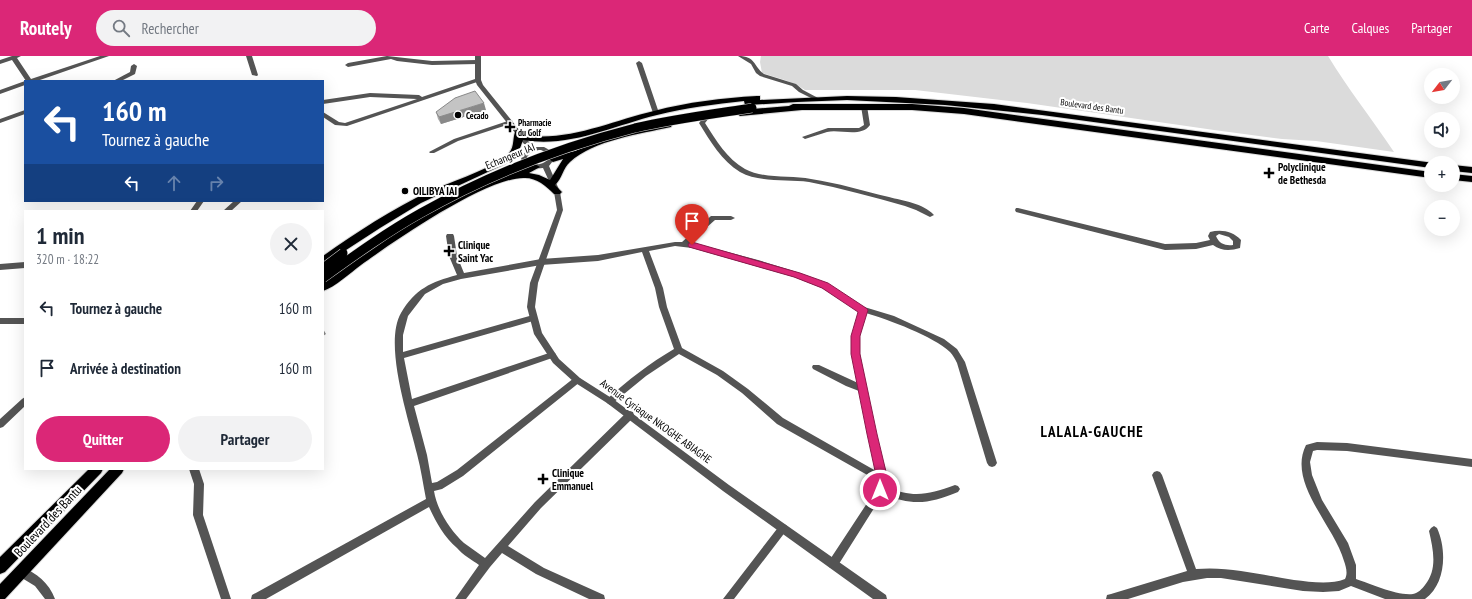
<!DOCTYPE html>
<html lang="fr">
<head>
<meta charset="utf-8">
<style>
  :root { --surface:#fff; --page:#f2f2f3; --text:#1f2937; --muted:#747a83; --accent:#db2777 }
  body { margin:0; font-family:"PT Sans Narrow",sans-serif; background:var(--page); color:var(--text); height:100vh; display:flex; flex-direction:column; font-size:15px; white-space:nowrap }
  * { box-sizing:border-box; margin:0 }
  p { font-size:13px; color:var(--muted) }
  .icon { flex:none; width:22px; height:22px; fill:none; stroke:currentColor; stroke-width:2; stroke-linecap:round; stroke-linejoin:round }
  .map { position:relative; flex:1; overflow:hidden }
  .details { position:absolute; left:24px; top:154px; width:300px; height:260px; display:flex; flex-direction:column; background:var(--surface); border-radius:0px; box-shadow:0 4px 16px #0002 }
  .details>* { flex:none }
  .banner { position:absolute; left:24px; top:24px; width:300px; height:122px; border-radius:0px; box-shadow:0 4px 16px #0002; background:#1a4fa0; color:#fff; overflow:hidden }
  .needle { width:26px; rotate:239deg }
  .controls { position:absolute; left:1424px; top:12px; display:grid; gap:8px }
  .controls a { display:grid; place-items:center; width:36px; height:36px; border-radius:50%; background:var(--surface); box-shadow:0 4px 16px #0002; font-size:20px }
  .pin { position:absolute; display:grid; place-items:center; width:34px; height:34px; color:#fff; margin:-41px -17px; border-radius:50% 50% 50% 0; rotate:-45deg; box-shadow:0 0 4px #0007 }
  .pin .icon { rotate:45deg }
  .me { position:absolute; width:44px; margin:-22px; rotate:0deg; stroke-linejoin:round; filter:drop-shadow(0 0 3px #0008) }
  .turn { display:flex; align-items:center; gap:14px; height:84px; padding:0 12px; font-size:18px }
  .turn .icon { width:52px; height:52px; stroke-width:2.5 }
  .turn b { display:block; font-size:28px; line-height:34px }
  .lanes { display:flex; align-items:center; height:38px; padding:0 12px; background:#0003; justify-content:center; gap:20px; direction:ltr }
  .lanes .off { opacity:.35 }
  .round { display:grid; place-items:center; flex:none; width:42px; height:42px; border-radius:21px; background:var(--page) }
  .head { display:flex; align-items:center; justify-content:space-between; height:68px; padding:0 12px }
  h1 { font-size:24px; font-weight:700; line-height:30px }
  .action { display:flex; gap:8px; margin-top:auto; padding:8px 12px }
  .action a { flex:1; height:46px; border-radius:24px; background:var(--accent); color:#fff; font-size:16px; font-weight:700; line-height:46px; text-align:center }
  .action a+a { background:var(--page); color:var(--text) }
  ul { padding:0; list-style:none }
  li { display:flex; align-items:center; gap:12px; height:60px; padding:0 12px }
  li div { flex:1 }
  li b { display:block; font-size:15px }
  li em { font-style:normal }
  header { display:flex; align-items:center; gap:24px; box-sizing:border-box; height:56px; padding:0 20px; background:var(--accent); color:#fff }
  header strong { font-size:19px }
  nav { display:flex; gap:22px; margin-inline-start:auto; font-size:14px }
  .search { width:280px; height:36px; background:var(--page); display:flex; align-items:center; gap:10px; box-sizing:border-box; padding:0 14px; border-radius:22px; color:var(--muted); font-size:15px }
  .map>svg:first-child { display:block }
  .green { fill:#dbdbdb }
  .lines { fill:none; stroke-linecap:round; stroke-linejoin:round }
  .trunk-casing { stroke:#dbdbdb; stroke-width:2 }
  .minor { fill:#545454; fill-rule:evenodd }
  .tertiary { fill:#545454; fill-rule:evenodd }
  .trunk { fill:#000; fill-rule:evenodd }
  .trunk-bridge-casing { stroke:#dbdbdb; stroke-width:10; stroke-linecap:butt }
  .trunk-bridge { stroke:#000; stroke-width:9 }
  .wall { fill:#a9a9a9 }
  .shaded-wall { fill:#898989 }
  .building { fill:#c4c4c4; stroke:#898989 }
  .route { fill:#db2777; stroke:#8e194d }
  .poi-dot { fill:#000; stroke:#fff; stroke-width:1.5 }
  .labels { text-anchor:middle; dominant-baseline:central; stroke-width:4; stroke-linejoin:round; paint-order:stroke }
  .far-street-label { font-size:9px; fill:#000; stroke:#fff }
  .far-poi-label { font-size:9px; font-weight:bold; fill:#000; stroke:#fff; text-anchor:start }
  .street-label { font-size:11px; fill:#000; stroke:#fff }
  .poi-label { font-size:11px; font-weight:bold; fill:#000; stroke:#fff; text-anchor:start }
  .near-street-label { font-size:13px; fill:#000; stroke:#fff }
  .district-label { font-size:15px; font-weight:bold; letter-spacing:1px; fill:#000; stroke:#fff }
</style>
</head>
<body>
<header>
<strong>Routely</strong>
<div class="search"><svg class="icon" aria-label="search" viewBox="0 0 24 24"><circle cx="10" cy="10" r="6"/><path d="M15 15l6 6"/></svg>Rechercher</div>
<nav><a>Carte</a><a>Calques</a><a>Partager</a></nav>
</header>
<div class="map">
<svg width="1472" height="543" viewBox="0 0 1472 543">
  <rect width="100%" height="100%" fill="#fff"/>
  <path class="green" d="M 761,0 L 1328,0 C 1348,33 1372,63 1394,96 L 1316,85 L 1282,83 L 1214,74 L 1027,47 L 915,34 L 805,34 C 793,25 777,22 762,17 L 760,6 Z"/>
  <g class="lines">
    <defs>
      <path id="trunk" d="M 757,40 L 760,40 L 760,44 L 847,40 L 896,41 L 994,48 L 1434,107 L 1431,107 L 1431,112 L 1042,59 L 945,49 L 847,44 L 797,46 L 748,49 L 745,49 L 744,45 C 715,48 685,52 657,59 C 612,70 570,92 523,84 L 518,98 L 505,108 L 421,147 L 380,172 L 323,209 L 323,200 C 357,176 392,153 430,135 C 450,126 495,112 509,97 C 515,90 512,81 516,74 L 522,74 L 523,79 C 569,86 611,65 654,55 C 688,46 722,42 757,40 Z
        M 793,48 L 912,48 L 964,52 L 1431,116 L 1431,122 L 964,58 L 912,54 L 802,54 L 740,60 L 736,57 L 740,54 L 789,50 Z
        M 668,66 L 671,67 L 672,69 L 671,71 C 640,78 594,84 570,106 C 563,112 562,123 555,129 L 562,136 L 560,138 L 554,138 C 546,130 537,122 525,122 C 488,120 393,186 361,209 C 350,217 335,231 323,235 L 323,226 L 391,179 L 446,146 L 487,126 L 535,108 L 540,111 L 529,117 L 539,119 L 550,124 L 563,103 L 553,106 L 549,103 L 550,101 L 575,95 L 612,80 Z
        M 1453,109 L 1472,111 L 1472,117 L 1453,115 Z
        M 1453,118 L 1472,120 L 1472,126 L 1453,124 Z
        M 89,413 L 103,413 L 101,417 L 5,516 L 0,518 L 0,501 Z
        M 110,413 L 124,413 L 122,417 L 5,543 L 0,543 L 0,528 Z"/>
    </defs>
    <use href="#trunk" class="trunk-casing"/>
    <path class="minor" d="M 12,0 L 21,0 L 17,2 L 31,23 L 100,0 L 109,0 L 37,25 L 26,25 L 12,4 L 0,8 L 0,4 Z
      M 246,0 L 252,0 L 258,19 L 257,20 L 252,19 Z
      M 387,0 L 432,5 L 477,4 L 480,6 L 477,8 L 432,9 L 397,5 L 391,3 L 348,11 L 345,9 L 348,7 Z
      M 738,0 C 756,0 753,10 764,18 L 796,28 L 803,34 L 818,42 L 815,44 L 799,36 L 792,30 L 760,20 L 756,17 L 751,8 Z
      M 639,5 L 642,7 L 659,57 L 658,58 L 654,58 L 653,57 L 636,7 Z
      M 134,8 L 137,10 L 135,18 L 121,25 L 113,25 L 130,16 L 131,10 Z
      M 478,22 L 480,23 L 480,25 L 347,70 L 335,69 L 323,61 L 323,56 L 339,66 L 345,67 L 417,43 L 370,41 L 323,48 L 323,44 L 370,37 L 419,39 L 422,41 Z
      M 25,25 L 25,29 L 0,38 L 0,34 Z
      M 864,48 L 867,50 L 870,69 C 861,82 840,73 827,76 C 820,78 812,81 805,83 L 802,81 L 828,72 L 859,72 L 864,69 L 861,50 Z
      M 25,54 L 25,58 L 0,67 L 0,63 Z
      M 706,60 L 709,62 L 705,67 C 716,84 727,103 745,113 C 763,123 791,119 811,123 C 838,127 863,135 889,141 C 903,145 923,147 934,159 L 930,161 L 916,154 L 905,150 C 873,141 841,132 809,126 C 787,123 760,127 740,116 C 722,105 710,85 699,67 L 704,61 Z
      M 511,64 L 513,65 L 513,67 L 458,85 L 434,97 L 430,97 L 429,96 L 454,83 Z
      M 197,145 L 204,145 L 197,155 L 190,155 Z
      M 234,145 L 242,145 L 231,155 L 223,155 Z
      M 1016,152 L 1018,152 L 1165,188 L 1196,187 L 1210,184 L 1208,180 L 1210,176 C 1221,173 1233,175 1241,184 L 1240,192 C 1230,195 1221,195 1213,189 L 1196,193 L 1165,194 L 1016,156 L 1015,154 ZM 1219,178 L 1229,181 L 1233,185 L 1233,189 C 1226,190 1219,188 1216,180 Z
      M 711,160 L 731,160 L 735,162 L 731,164 L 715,164 L 690,186 L 758,204 L 800,217 L 828,228 L 861,250 L 894,260 L 944,283 L 957,293 L 965,306 L 997,407 L 995,410 L 992,411 L 989,410 L 987,407 L 957,307 C 955,303 953,299 950,296 C 933,280 889,264 866,257 L 860,280 L 860,298 L 876,378 L 888,423 L 886,431 C 913,442 928,439 955,429 L 958,430 L 960,433 L 958,436 C 929,448 912,450 883,438 L 837,511 L 833,513 L 829,511 L 828,508 L 829,505 L 877,432 L 878,425 L 777,368 L 742,337 L 717,319 L 679,298 L 646,320 L 613,347 L 610,349 L 607,347 L 606,345 L 607,343 C 628,324 650,307 674,293 L 659,251 L 655,232 L 642,196 L 598,205 L 541,209 L 461,223 L 443,228 L 425,238 L 408,260 L 403,279 L 403,296 L 533,259 L 537,262 L 533,265 L 404,302 L 412,343 L 552,296 L 555,297 L 556,299 L 555,301 L 414,350 L 427,399 L 432,427 L 437,426 L 457,414 L 574,322 L 580,322 L 581,324 L 580,326 L 463,420 L 442,433 L 434,435 C 437,454 450,474 464,487 C 471,492 478,497 485,502 L 535,446 L 627,356 L 630,355 L 633,356 L 634,359 L 633,362 L 541,452 L 508,490 L 544,512 L 604,539 L 605,543 L 589,543 L 536,518 L 502,497 L 490,511 L 466,543 L 455,543 L 479,509 C 472,504 463,499 457,492 C 444,481 436,466 429,451 L 266,543 L 251,543 L 252,539 L 426,443 C 423,428 421,413 417,398 C 409,364 383,288 401,257 C 415,233 431,226 457,219 L 449,200 L 446,180 L 447,178 L 453,178 L 454,180 L 457,200 L 464,217 L 541,203 L 598,199 L 675,186 L 682,186 ZM 675,190 L 692,192 L 794,221 L 822,232 L 859,255 L 852,280 L 852,298 L 858,327 L 819,309 L 813,309 L 812,311 L 813,313 L 846,330 L 859,335 L 876,415 L 783,362 L 748,333 L 723,315 L 682,292 L 667,251 L 663,232 L 649,195 Z
      M 25,206 L 25,212 L 0,214 L 0,208 Z
      M 0,262 L 25,262 L 25,268 L 0,268 Z
      M 25,341 L 25,350 L 3,371 L 0,372 L 0,363 L 22,343 Z
      M 1317,386 L 1347,387 L 1472,403 L 1472,411 L 1347,395 L 1317,394 L 1313,395 L 1310,406 L 1312,419 L 1322,444 L 1348,487 L 1356,509 L 1356,523 C 1371,528 1397,540 1413,538 C 1418,537 1422,533 1425,529 C 1438,513 1433,493 1429,475 L 1431,472 L 1434,470 L 1437,472 C 1447,494 1446,528 1425,543 L 1385,543 L 1351,530 L 1339,535 L 1323,536 L 1303,535 L 1221,522 L 1207,522 L 1183,526 L 1128,543 L 1106,543 L 1107,539 L 1111,538 L 1187,515 L 1152,419 L 1154,416 L 1157,415 L 1160,416 L 1162,419 L 1196,513 C 1229,510 1262,519 1294,524 C 1311,526 1330,529 1345,523 C 1348,517 1346,511 1344,505 C 1334,469 1287,427 1306,389 Z
      M 189,413 L 199,413 L 204,428 L 203,459 L 231,543 L 221,543 L 193,459 L 194,428 Z
      M 783,468 L 786,469 L 788,472 L 786,475 L 734,543 L 723,543 L 780,469 Z
      M 21,511 C 37,517 49,527 55,543 L 45,543 L 35,530 L 17,519 L 16,516 L 17,513 Z"/>
    <path class="tertiary" d="M 475,0 L 481,0 L 481,24 L 483,29 L 533,91 L 544,91 L 555,97 L 556,101 L 549,110 L 560,136 L 563,154 L 538,227 L 535,251 L 542,277 L 559,303 L 580,322 L 613,343 L 729,429 L 886,539 L 887,543 L 873,543 L 723,435 L 607,347 L 574,326 L 553,307 L 534,278 L 527,251 L 530,227 L 557,154 L 554,136 L 543,112 C 535,113 527,112 522,107 L 521,101 L 528,93 L 477,29 L 475,24 ZM 541,94 L 549,98 L 550,101 C 544,109 537,110 528,106 L 527,101 C 531,96 535,94 541,94 Z"/>
    <use href="#trunk" class="trunk"/>
    <defs>
      <path id="trunk-bridge" d="M 323,212 L 343,197
        M 323,222 C 355,199 387,176 421,157 C 488,119 561,91 635,72 C 674,63 713,58 752,52"/>
    </defs>
    <use href="#trunk-bridge" class="trunk-bridge-casing"/>
    <use href="#trunk-bridge" class="trunk-bridge"/>
  </g>
  <path class="wall" d="M 486,54 L 441,68 L 438,63 L 436,56 Z"/>
  <path class="shaded-wall" d="M 484,47 L 486,54 L 441,68 L 439,61 Z
    M 323,273 L 326,278 L 323,280 Z"/>
  <path class="building" d="M 475,35 L 484,47 L 439,61 L 436,56 L 455,42 Z"/>
  <path class="route" d="M 692,186 L 800,217 L 828,227 L 866,252 L 868,254 L 860,280 L 860,298 L 877,378 L 888,424 L 884,437 L 880,438 L 877,437 L 875,434 L 877,424 L 867,378 L 851,298 L 851,280 L 858,256 L 822,232 L 794,221 L 689,191 L 688,189 L 689,187 Z"/>
  <g class="poi-dot">
    <circle cx="458" cy="59" r="4"/>
    <path d="M508 65h4v4h4v4h-4v4h-4v-4h-4v-4h4z"/>
    <path d="M1267 111h4v4h4v4h-4v4h-4v-4h-4v-4h4z"/>
    <circle cx="405" cy="135" r="4"/>
    <path d="M447 189h4v4h4v4h-4v4h-4v-4h-4v-4h4z"/>
    <path d="M541 417h4v4h4v4h-4v4h-4v-4h-4v-4h4z"/>
  </g>
  <g class="labels">
    <g class="far-street-label">
      <text transform="translate(1092 50) rotate(8)">Boulevard des Bantu</text>
    </g>
    <g class="far-poi-label">
      <text x="466" y="59">Cecado</text>
      <text x="518" y="66">Pharmacie<tspan x="518" dy="10">du Golf</tspan></text>
    </g>
    <g class="street-label">
      <text transform="translate(510 100) rotate(-22)">Echangeur IAI</text>
      <text transform="translate(656 365) rotate(36)">Avenue Cyriaque NKOGHE ABIAGHE</text>
    </g>
    <g class="poi-label">
      <text x="1278" y="111">Polyclinique<tspan x="1278" dy="13">de Bethesda</tspan></text>
      <text x="413" y="135">OILIBYA IAI</text>
      <text x="458" y="189">Clinique<tspan x="458" dy="13">Saint Yac</tspan></text>
      <text x="552" y="417">Clinique<tspan x="552" dy="13">Emmanuel</tspan></text>
    </g>
    <g class="near-street-label">
      <text transform="translate(48 465) rotate(-47)">Boulevard des Bantu</text>
    </g>
    <g class="district-label">
      <text x="1092" y="375">LALALA-GAUCHE</text>
    </g>
  </g>
</svg>
<div class="controls">
<a><svg class="needle" viewBox="-14 -14 28 28"><path d="M0-13l5 13h-10z" fill="#e53935"/><path d="M0 13l5-13h-10z" fill="#747a83"/></svg></a>
<a><svg class="icon" aria-label="sound" viewBox="0 0 24 24"><path d="M4 9h4l5-4v14l-5-4H4zM17 9q2 3 0 6"/></svg></a>
<a>+</a>
<a>−</a>
</div>
<div class="pin" style="left:692px;top:189px;background:#d93025"><svg class="icon" aria-label="arrive" viewBox="0 0 24 24"><path d="M6 21V4h12l-3 4 3 4H6"/></svg></div>
<svg class="me" style="left:880px;top:434px" viewBox="-20 -20 40 40"><circle r="17" fill="#db2777" stroke="#fff" stroke-width="3"/><path d="M0-11L8 9 0 5-8 9z" fill="#fff"/></svg>
<div class="banner">
<div class="turn"><svg class="icon" aria-label="left" viewBox="0 0 24 24"><path d="M17 20v-9H6M10 6l-5 5 5 5"/></svg><div><b>160 m</b>Tournez à gauche</div></div>
<div class="lanes"><svg class="icon" aria-label="left" viewBox="0 0 24 24"><path d="M17 20v-9H6M10 6l-5 5 5 5"/></svg><svg class="icon off" aria-label="ahead" viewBox="0 0 24 24"><path d="M12 20V5M6 11l6-6 6 6"/></svg><svg class="icon off" aria-label="right" viewBox="0 0 24 24"><path d="M7 20v-9h11M14 6l5 5-5 5"/></svg></div>
</div>
<section class="details">
<div class="head"><div><h1>1 min</h1><p>320 m · 18:22</p></div><a class="round"><svg class="icon" aria-label="close" viewBox="0 0 24 24"><path d="M6 6l12 12M18 6L6 18"/></svg></a></div>
<ul>
<li><svg class="icon" aria-label="left" viewBox="0 0 24 24"><path d="M17 20v-9H6M10 6l-5 5 5 5"/></svg><div><b>Tournez à gauche</b></div><em>160 m</em></li>
<li><svg class="icon" aria-label="arrive" viewBox="0 0 24 24"><path d="M6 21V4h12l-3 4 3 4H6"/></svg><div><b>Arrivée à destination</b></div><em>160 m</em></li>
</ul>
<div class="action"><a>Quitter</a><a>Partager</a></div>
</section>
</div>
</body>
</html>
